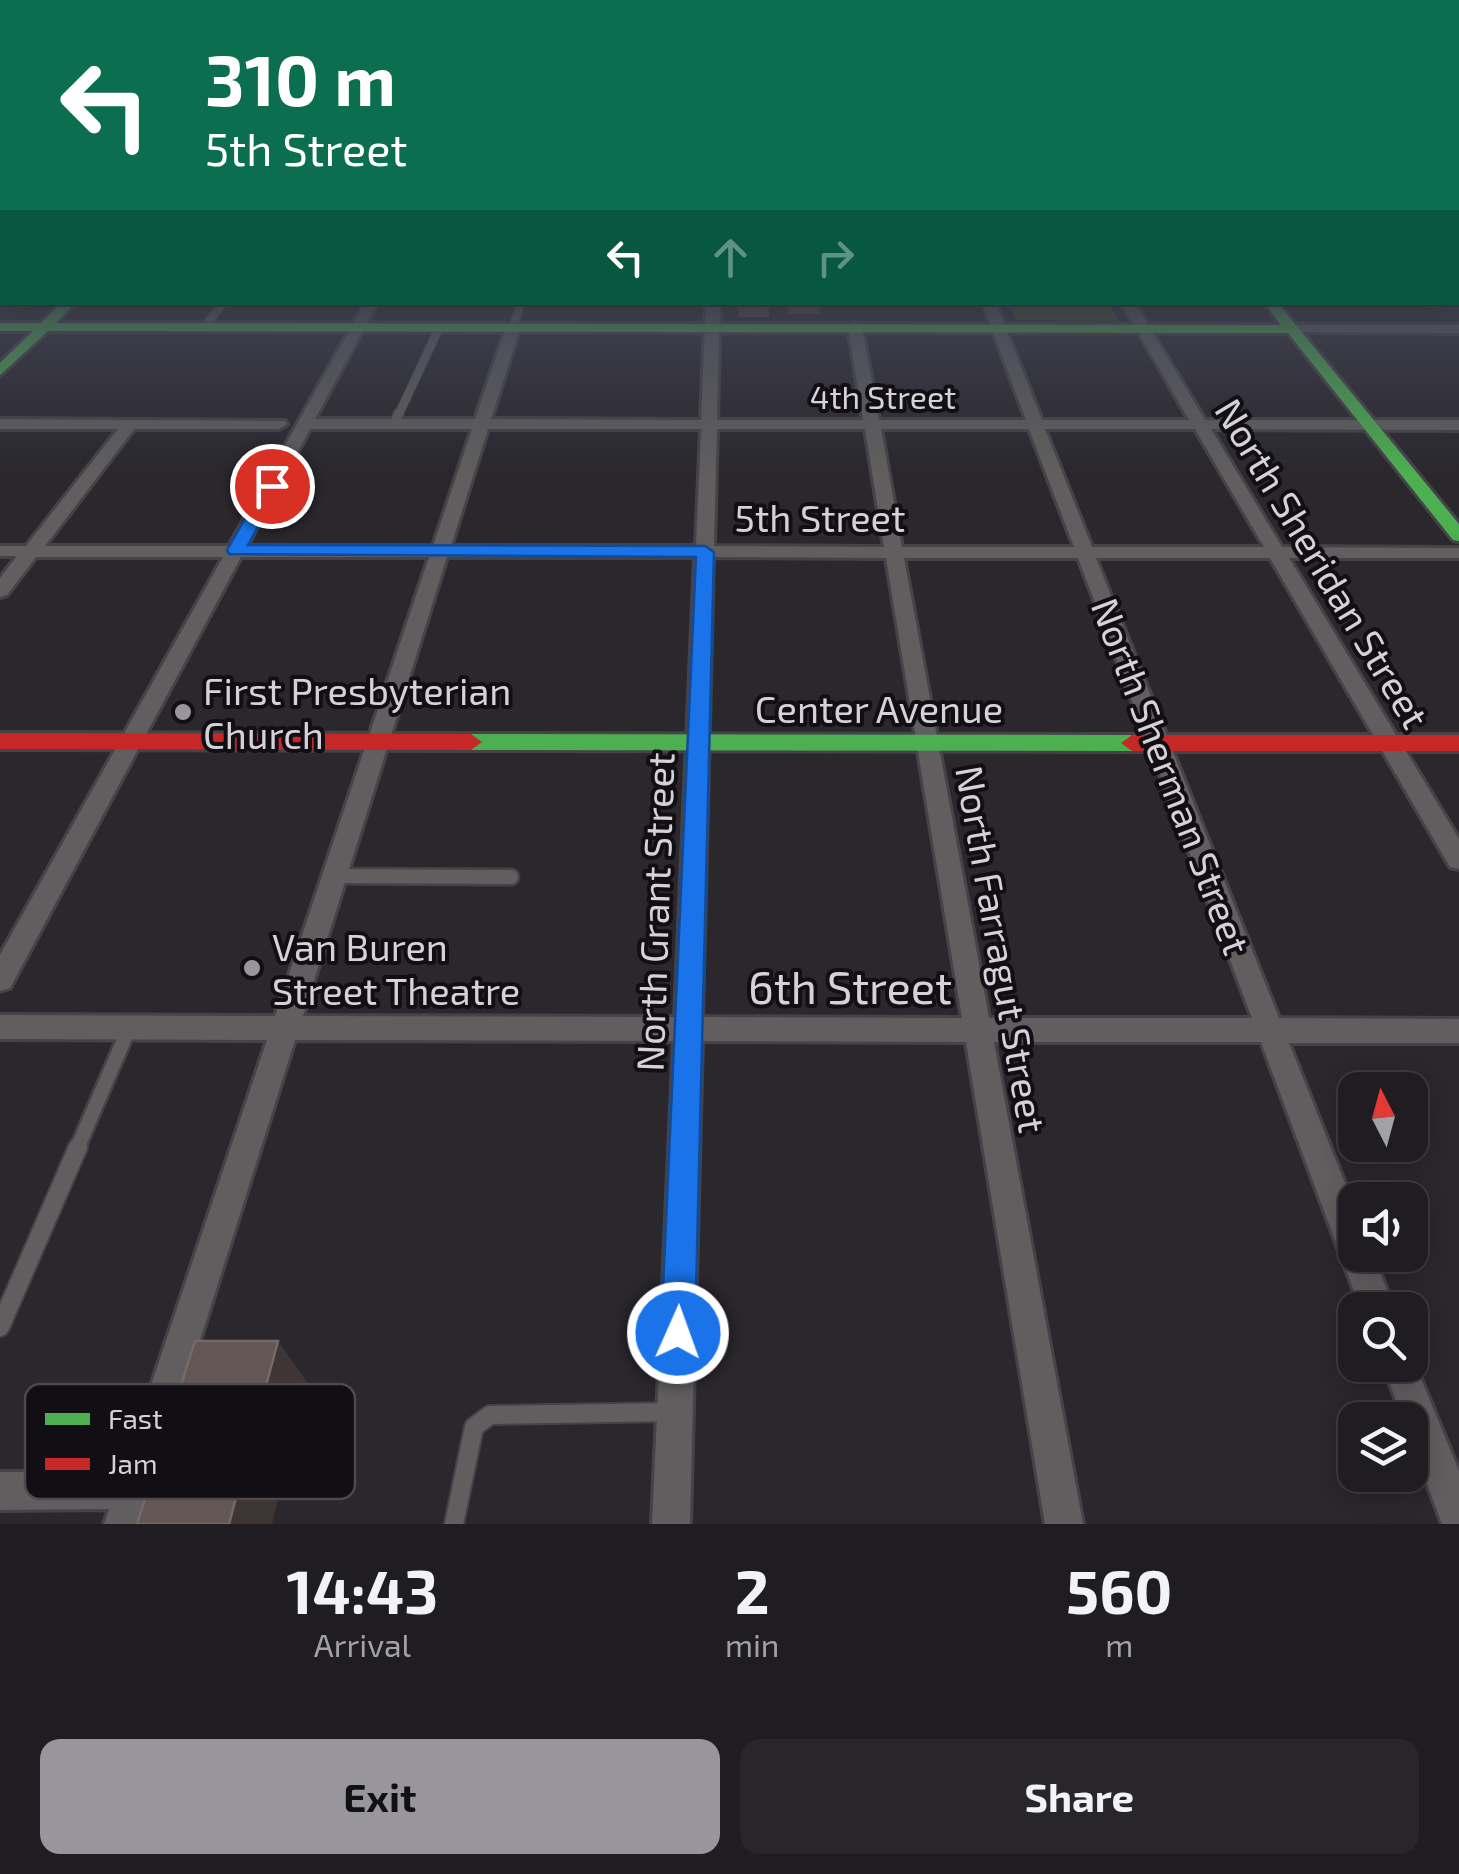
<!DOCTYPE html>
<html lang="en">
<head>
<meta charset="utf-8">
<style>
  :root { --surface:#201d22; --page:#28262a; --text:#f1f3f6; --muted:#a2a2a5; --line:#3d3b40; --accent:#98969c }
  body { margin:0; font-family:"Exo 2",sans-serif; background:var(--page); color:var(--text); height:100vh; display:flex; flex-direction:column; font-size:38px; white-space:nowrap }
  * { box-sizing:border-box; margin:0 }
  p { font-size:32px; color:var(--muted) }
  .icon { flex:none; width:55px; height:55px; fill:none; stroke:currentColor; stroke-width:2; stroke-linecap:round; stroke-linejoin:round }
  .map { position:relative; height:1524px; overflow:hidden }
  .side { display:flex; flex-direction:column; background:var(--surface); flex:1 }
  .side>* { flex:none }
  .guide { position:absolute; left:0px; top:0px; width:1460px; height:305px; box-shadow:0 5px 25px #0003,0 0 0 2px var(--line); background:#0b6e4f; color:#fff; overflow:hidden }
  .needle { width:65px; rotate:354deg }
  .tools { position:absolute; left:1338px; top:1072px; display:grid; gap:20px }
  .tools a { display:grid; place-items:center; width:90px; height:90px; border-radius:20px; background:var(--surface); box-shadow:0 5px 25px #0003,0 0 0 2px var(--line); font-size:50px }
  .pin { position:absolute; display:grid; place-items:center; width:85px; height:85px; color:#fff; margin:-42px; border:5px solid #fff; border-radius:50%; box-shadow:0 2px 10px #0007 }
  .me { position:absolute; width:110px; margin:-55px; rotate:2deg; stroke-linejoin:round; filter:drop-shadow(0 0 8px #0008) }
  .turn { display:flex; align-items:center; gap:35px; height:210px; padding:0 40px; font-size:45px }
  .turn .icon { width:130px; height:130px; stroke-width:2.5 }
  .turn b { display:block; font-size:70px; line-height:85px }
  .lanes { display:flex; align-items:center; height:95px; padding:0 40px; background:#0003; justify-content:center; gap:50px; direction:ltr }
  .lanes .off { opacity:.35 }
  .eta { display:flex; justify-content:space-evenly; align-items:center; height:170px; text-align:center }
  .eta b { font-size:60px; font-weight:700; line-height:70px }
  .action { display:flex; gap:20px; margin-top:auto; padding:20px 40px }
  .action a { flex:1; height:115px; border-radius:20px; background:var(--accent); color:#111; font-size:40px; font-weight:700; line-height:115px; text-align:center }
  .action a+a { background:var(--page); color:var(--text) }
  .map>svg:first-child { display:block }
  .green { fill:#3c5021 }
  .lines { fill:none; stroke-linecap:round; stroke-linejoin:round }
  .lane-far3-casing { stroke:#454348; stroke-width:10 }
  .lane-far2-casing { stroke:#454348; stroke-width:12 }
  .lane-far1-casing { stroke:#454348; stroke-width:19 }
  .lane-casing { stroke:#454348; stroke-width:22 }
  .street-casing { stroke:#454348; stroke-width:6 }
  .fast-casing { stroke:#454348; stroke-width:6 }
  .jam-casing { stroke:#454348; stroke-width:6 }
  .lane-far3 { stroke:#605e5e; stroke-width:8 }
  .lane-far2 { stroke:#605e5e; stroke-width:9 }
  .lane-far1 { stroke:#605e5e; stroke-width:14 }
  .lane { stroke:#605e5e; stroke-width:18 }
  .street { fill:#605e5e; fill-rule:evenodd }
  .fast { fill:#4caf50; fill-rule:evenodd }
  .jam { fill:#c62828; fill-rule:evenodd }
  .wall { fill:#564846 }
  .shaded-wall { fill:#3e3535 }
  .building { fill:#635756; stroke:#756a6a; stroke-width:2.5 }
  .route { fill:#1a73e8; stroke:#114b97; stroke-width:2.5 }
  .poi-dot { fill:#98969c; stroke:#110f14; stroke-width:4 }
  .labels { text-anchor:middle; dominant-baseline:central; stroke-width:8; stroke-linejoin:round; paint-order:stroke }
  .far-street-label { font-size:32px; fill:#d4d1d8; stroke:#110f14 }
  .street-label { font-size:38px; fill:#d4d1d8; stroke:#110f14 }
  .poi-label { font-size:38px; fill:#d4d1d8; stroke:#110f14; text-anchor:start }
  .near-street-label { font-size:45px; fill:#d4d1d8; stroke:#110f14 }
  .key { fill:#110f14; stroke:#4c494f; stroke-width:2.5 }
  .key-label { font-size:28px; fill:#d4d1d8 }
</style>
</head>
<body>
<div class="map">
<svg width="1459" height="1524" viewBox="0 0 1459 1524">
  <rect width="100%" height="100%" fill="#2a272d"/>
  <path class="green" d="M 1009,303 L 1109,303 L 1119,321 L 1016,320 Z"/>
  <g class="lines">
    <defs>
      <path id="lane-far3" d="M 204,327 L 224,302
        M 513,328 L 521,302
        M 398,416 L 439,328"/>
      <path id="lane-far2" d="M 394,424 L 399,413"/>
      <path id="lane-far1" d="M 335,876 L 511,877
        M 77,1149 L 129,1028"/>
      <path id="lane" d="M 0,1327 L 78,1147
        M 454,1524 L 474,1427 L 490,1415 L 671,1412"/>
      <path id="street" d="M 1458,290 L 1459,290 L 1459,300 L 1458,300 Z
        M 365,302 L 378,302 L 315,419 L 475,419 L 506,328 L 513,324 L 520,328 L 491,419 L 701,420 L 706,302 L 720,302 L 717,420 L 863,420 L 848,327 L 855,323 L 862,327 L 879,420 L 1026,420 L 982,302 L 995,302 L 1042,420 L 1189,420 L 1121,302 L 1134,302 L 1205,420 L 1459,420 L 1459,430 L 1211,429 L 1282,547 L 1459,548 L 1459,558 L 1289,558 L 1459,839 L 1459,869 L 1450,867 L 1270,558 L 1096,558 L 1279,1018 L 1459,1019 L 1459,1043 L 1289,1043 L 1355,1208 L 1355,1255 L 1373,1255 L 1395,1310 L 1361,1310 L 1261,1042 L 994,1042 L 1083,1524 L 1045,1524 L 966,1042 L 702,1041 L 690,1524 L 652,1524 L 674,1041 L 295,1040 L 142,1524 L 104,1524 L 109,1509 L 0,1510 L 0,1472 L 122,1472 L 267,1040 L 0,1039 L 0,1015 L 275,1016 L 429,557 L 241,557 L 10,988 L 0,991 L 0,955 L 223,557 L 36,557 L 7,595 L 0,597 L 0,578 L 17,556 L 0,556 L 0,546 L 26,546 L 118,429 L 0,429 L 0,419 L 285,421 L 287,424 L 279,429 L 134,429 L 45,546 L 229,546 ZM 310,429 L 472,429 L 433,546 L 247,546 ZM 488,429 L 701,429 L 696,546 L 451,546 ZM 717,429 L 865,429 L 884,547 L 714,546 ZM 881,429 L 1029,429 L 1074,547 L 902,547 ZM 1045,429 L 1195,429 L 1264,547 L 1092,547 ZM 447,557 L 695,557 L 675,1017 L 303,1016 ZM 713,557 L 886,558 L 962,1018 L 702,1017 ZM 904,558 L 1078,558 L 1252,1018 L 989,1018 Z
        M 1293,325 L 1459,325 L 1459,333 L 1288,332 L 1288,326 Z
        M 1410,1352 L 1459,1471 L 1459,1524 L 1442,1524 L 1410,1438 L 1410,1420 L 1403,1420 L 1383,1365 L 1410,1365 Z"/>
      <path id="fast" d="M 62,302 L 76,302 L 56,323 L 1281,325 L 1264,302 L 1277,302 L 1459,524 L 1459,541 L 1453,540 L 1288,333 L 48,331 L 0,375 L 0,363 L 33,331 L 0,331 L 0,323 L 41,323 Z
        M 471,734 L 1132,735 L 1143,743 L 1132,751 L 471,750 L 460,742 Z"/>
      <path id="jam" d="M 0,733 L 471,734 L 482,742 L 471,750 L 0,749 Z
        M 1132,735 L 1459,735 L 1459,751 L 1132,751 L 1121,743 Z"/>
    </defs>
    <use href="#lane-far3" class="lane-far3-casing"/>
    <use href="#lane-far2" class="lane-far2-casing"/>
    <use href="#lane-far1" class="lane-far1-casing"/>
    <use href="#lane" class="lane-casing"/>
    <use href="#street" class="street-casing"/>
    <use href="#fast" class="fast-casing"/>
    <use href="#jam" class="jam-casing"/>
    <use href="#lane-far3" class="lane-far3"/>
    <use href="#lane-far2" class="lane-far2"/>
    <use href="#lane-far1" class="lane-far1"/>
    <use href="#lane" class="lane"/>
    <use href="#street" class="street"/>
    <use href="#fast" class="fast"/>
    <use href="#jam" class="jam"/>
  </g>
  <path class="wall" d="M 736,302 L 775,302 L 775,307 L 769,307 L 769,317 L 738,317 Z
    M 788,302 L 821,302 L 820,314 L 788,314 Z"/>
  <path class="shaded-wall" d="M 0,261 L 2,261 L 2,290 L 0,292 Z
    M 278,1341 L 307,1382 L 272,1524 L 229,1524 Z"/>
  <path class="building" d="M 195,1341 L 278,1341 L 229,1524 L 137,1524 Z"/>
  <linearGradient id="sky" x2="0" y2="1"><stop stop-color="#171519"/><stop offset="0.55" stop-color="#444757"/><stop offset="1" stop-color="#444757" stop-opacity="0"/></linearGradient>
  <rect width="1459" height="474" fill="url(#sky)"/>
  <path class="route" d="M 266,482 L 280,486 L 248,545 L 705,546 L 714,552 L 695,1333 L 690,1345 L 678,1350 L 666,1345 L 661,1333 L 696,557 L 229,554 L 227,550 Z"/>
  <g class="poi-dot">
    <circle cx="183" cy="712" r="10"/>
    <circle cx="252" cy="968" r="10"/>
  </g>
  <g class="labels">
    <g class="far-street-label">
      <text x="883" y="396">4th Street</text>
    </g>
    <g class="street-label">
      <text x="820" y="517">5th Street</text>
      <text transform="translate(1323 563) rotate(59)">North Sheridan Street</text>
      <text x="879" y="708">Center Avenue</text>
      <text transform="translate(1172 776) rotate(69)">North Sherman Street</text>
      <text transform="translate(654 912) rotate(-88)">North Grant Street</text>
      <text transform="translate(1002 949) rotate(80)">North Farragut Street</text>
    </g>
    <g class="poi-label">
      <text x="203" y="690">First Presbyterian<tspan x="203" dy="44">Church</tspan></text>
      <text x="272" y="946">Van Buren<tspan x="272" dy="44">Street Theatre</tspan></text>
    </g>
    <g class="near-street-label">
      <text x="850" y="986">6th Street</text>
    </g>
  </g>
  <rect x="25" y="1384" width="330" height="115" rx="15" class="key"/>
  <rect x="45" y="1413" width="45" height="12" fill="#4caf50"/>
  <rect x="45" y="1458" width="45" height="12" fill="#c62828"/>
  <g class="key-label">
    <text x="108" y="1429">Fast</text>
    <text x="108" y="1474">Jam</text>
  </g>
</svg>
<div class="tools">
<a><svg class="needle" viewBox="-14 -14 28 28"><path d="M0-13l5 13h-10z" fill="#e53935"/><path d="M0 13l5-13h-10z" fill="#a2a2a5"/></svg></a>
<a><svg class="icon" aria-label="sound" viewBox="0 0 24 24"><path d="M4 9h4l5-4v14l-5-4H4zM17 9q2 3 0 6"/></svg></a>
<a><svg class="icon" aria-label="search" viewBox="0 0 24 24"><circle cx="10" cy="10" r="6"/><path d="M15 15l6 6"/></svg></a>
<a><svg class="icon" aria-label="layers" viewBox="0 0 24 24"><path d="M12 4l9 5-9 5-9-5zM3 14l9 5 9-5"/></svg></a>
</div>
<div class="pin" style="left:272px;top:486px;background:#d93025"><svg class="icon" aria-label="arrive" viewBox="0 0 24 24"><path d="M6 21V4h12l-3 4 3 4H6"/></svg></div>
<svg class="me" style="left:678px;top:1333px" viewBox="-20 -20 40 40"><circle r="17" fill="#1a73e8" stroke="#fff" stroke-width="3"/><path d="M0-11L8 9 0 5-8 9z" fill="#fff"/></svg>
<div class="guide">
<div class="turn"><svg class="icon" aria-label="left" viewBox="0 0 24 24"><path d="M17 20v-9H6M10 6l-5 5 5 5"/></svg><div><b>310 m</b>5th Street</div></div>
<div class="lanes"><svg class="icon" aria-label="left" viewBox="0 0 24 24"><path d="M17 20v-9H6M10 6l-5 5 5 5"/></svg><svg class="icon off" aria-label="ahead" viewBox="0 0 24 24"><path d="M12 20V5M6 11l6-6 6 6"/></svg><svg class="icon off" aria-label="right" viewBox="0 0 24 24"><path d="M7 20v-9h11M14 6l5 5-5 5"/></svg></div>
</div>
</div>
<section class="side">
<div class="eta">
<div><b>14:43</b><p>Arrival</p></div>
<div><b>2</b><p>min</p></div>
<div><b>560</b><p>m</p></div>
</div>
<div class="action"><a>Exit</a><a>Share</a></div>
</section>
</body>
</html>
